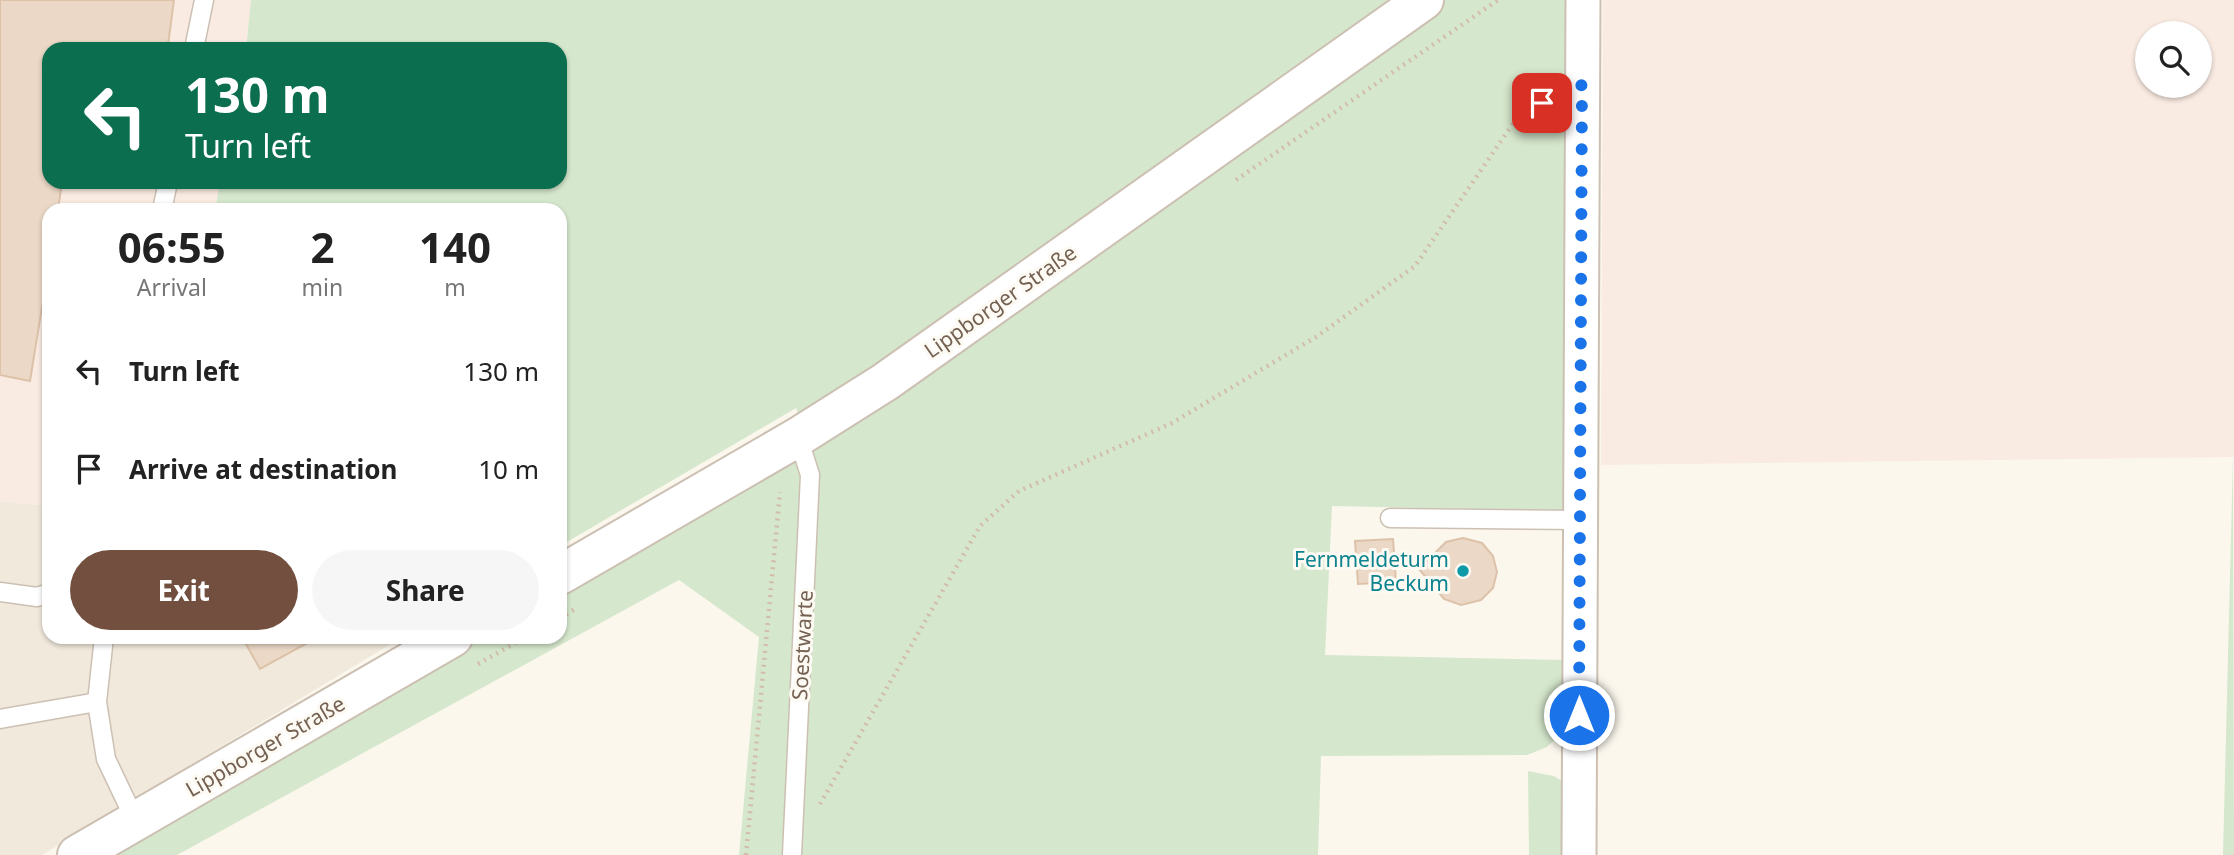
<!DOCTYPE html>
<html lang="en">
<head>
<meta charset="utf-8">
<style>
  :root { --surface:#fff; --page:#f6f6f6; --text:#222; --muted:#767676; --accent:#724f3f }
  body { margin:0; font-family:"Noto Sans",sans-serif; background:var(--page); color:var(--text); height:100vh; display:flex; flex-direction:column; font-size:26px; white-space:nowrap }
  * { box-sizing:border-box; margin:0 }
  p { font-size:23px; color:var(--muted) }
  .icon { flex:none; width:38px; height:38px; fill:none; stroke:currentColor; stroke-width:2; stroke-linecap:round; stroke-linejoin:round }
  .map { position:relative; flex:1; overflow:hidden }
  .details { position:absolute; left:42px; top:203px; width:525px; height:441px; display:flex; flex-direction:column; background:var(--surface); border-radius:21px; box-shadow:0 2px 5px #0004 }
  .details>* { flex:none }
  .guide { position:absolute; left:42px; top:42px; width:525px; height:147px; border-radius:21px; box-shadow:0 2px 5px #0004; background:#0b6e4f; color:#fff; overflow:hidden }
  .controls { position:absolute; left:2135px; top:21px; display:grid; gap:14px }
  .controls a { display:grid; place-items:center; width:77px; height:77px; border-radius:50%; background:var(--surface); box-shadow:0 2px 5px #0004; font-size:35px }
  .pin { position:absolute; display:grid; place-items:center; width:60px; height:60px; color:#fff; margin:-30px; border-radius:14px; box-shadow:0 4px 10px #0006 }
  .me { position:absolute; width:77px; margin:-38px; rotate:0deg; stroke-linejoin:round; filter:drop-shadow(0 0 5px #0008) }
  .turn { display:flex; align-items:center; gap:24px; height:147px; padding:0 28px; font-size:32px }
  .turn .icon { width:91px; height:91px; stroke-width:2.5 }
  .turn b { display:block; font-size:49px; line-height:60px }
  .eta { display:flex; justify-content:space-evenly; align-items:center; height:119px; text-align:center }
  .eta b { font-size:42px; font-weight:700; line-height:49px }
  .button { display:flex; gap:14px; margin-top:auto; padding:14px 28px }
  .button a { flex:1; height:80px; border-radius:42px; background:var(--accent); color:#fff; font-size:28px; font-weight:700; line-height:80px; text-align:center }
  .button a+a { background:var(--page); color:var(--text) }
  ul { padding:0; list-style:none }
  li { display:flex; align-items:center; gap:21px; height:98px; padding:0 28px }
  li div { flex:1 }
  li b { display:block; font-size:26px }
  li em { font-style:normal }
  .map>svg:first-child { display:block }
  .residential { fill:#f1e9dc }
  .commercial { fill:#f9ebe2; fill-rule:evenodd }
  .green { fill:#d5e7cc }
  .building { fill:#ebd8c6; stroke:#ddc2aa; stroke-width:2 }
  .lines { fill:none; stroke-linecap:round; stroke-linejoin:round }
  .service-casing { stroke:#ccc0b3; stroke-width:21 }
  .minor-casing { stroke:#ccc0b3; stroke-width:37 }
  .tertiary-casing { stroke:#ccc0b3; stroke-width:42 }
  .path { stroke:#d2bdaa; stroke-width:4.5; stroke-dasharray:2 5; stroke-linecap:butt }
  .service { stroke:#fff; stroke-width:18 }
  .minor { stroke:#fff; stroke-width:33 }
  .tertiary { stroke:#fff; stroke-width:38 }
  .route { stroke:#1a73e8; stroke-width:12; stroke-dasharray:0 21.6 }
  .culture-dot { fill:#0f9aa8; stroke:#fdfaf3; stroke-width:2.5 }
  .labels { text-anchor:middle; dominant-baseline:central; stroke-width:6; stroke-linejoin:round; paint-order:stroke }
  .street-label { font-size:21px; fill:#746152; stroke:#fdfaf3 }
  .culture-label { font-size:21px; fill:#0d838f; stroke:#fdfaf3; text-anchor:end }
</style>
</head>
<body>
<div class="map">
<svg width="2234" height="855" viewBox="0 0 2234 855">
  <rect width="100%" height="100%" fill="#fbf7ed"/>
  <path class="residential" d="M 0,501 L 49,506 L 49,637 L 385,637 L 389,645 L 42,855 L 0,855 Z"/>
  <path class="commercial" d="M 0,0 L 251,0 L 246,49 L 49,49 L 49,182 L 220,182 L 215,210 L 49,210 L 49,506 L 0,501 Z
    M 1603,0 L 2234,0 L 2234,457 L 1601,465 ZM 2147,33 L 2200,33 L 2200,86 L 2147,86 Z"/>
  <path class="green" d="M 251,0 L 1568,0 L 1564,511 L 1332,506 L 1325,655 L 1566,660 L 1564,731 L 1547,747 L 1527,755 L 1321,756 L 1318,855 L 739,855 L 759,637 L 679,580 L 177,855 L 111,855 L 481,637 L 560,637 L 560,591 L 811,445 L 796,408 L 560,546 L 560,210 L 215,210 L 220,182 L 560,182 L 560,49 L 246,49 Z
    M 2233,457 L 2234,855 L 2223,855 Z
    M 1528,771 L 1554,776 L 1565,783 L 1565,855 L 1529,855 Z"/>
  <path class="building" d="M 0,0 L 174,0 L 168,45 L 165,45 L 164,49 L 49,49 L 49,182 L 62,182 L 58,210 L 49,210 L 49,264 L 30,381 L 0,375 Z
    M 1463,538 L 1482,543 L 1493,556 L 1497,572 L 1493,588 L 1481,600 L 1461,605 L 1444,599 L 1419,569 L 1446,542 Z
    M 1393,539 L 1396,582 L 1358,584 L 1355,541 Z
    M 242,637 L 318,637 L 260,669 Z"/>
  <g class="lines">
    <defs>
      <path id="service" d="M 194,49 L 204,0
        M 162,210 L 168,182
        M 1390,518 L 1580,520
        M 0,592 L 37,597 L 49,593
        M 104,637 L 97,702 L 106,759 L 136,822
        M 0,719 L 97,702
        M 792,855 L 810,475 L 798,437"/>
      <path id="minor" d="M 1579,855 L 1583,0"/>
      <path id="tertiary" d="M 560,575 L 798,437 L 885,382 L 1424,0
        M 77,855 L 453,637"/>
    </defs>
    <use href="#service" class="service-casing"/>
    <use href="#minor" class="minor-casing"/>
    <use href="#tertiary" class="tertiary-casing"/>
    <path class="path" d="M 1236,180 L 1498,0
      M 560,618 L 575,609
      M 478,664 L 526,637
      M 820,804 L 980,526 L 1019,491 L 1172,423 L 1316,337 L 1415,266 L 1521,112 L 1549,99
      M 746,855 L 780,492"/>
    <use href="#service" class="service"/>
    <use href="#minor" class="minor"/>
    <use href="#tertiary" class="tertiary"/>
  </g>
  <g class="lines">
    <path class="route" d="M 1542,103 L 1582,85 L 1579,715"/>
  </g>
  <circle class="culture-dot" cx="1463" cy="571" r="7"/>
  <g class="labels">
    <g class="street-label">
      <text transform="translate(1000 301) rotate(-35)">Lippborger Straße</text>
      <text transform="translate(802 645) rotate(-87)">Soestwarte</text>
      <text transform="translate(265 746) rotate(-30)">Lippborger Straße</text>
    </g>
    <g class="culture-label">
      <text x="1449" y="559">Fernmeldeturm<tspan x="1449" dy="24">Beckum</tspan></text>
    </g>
  </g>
</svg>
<div class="controls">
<a><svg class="icon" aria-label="search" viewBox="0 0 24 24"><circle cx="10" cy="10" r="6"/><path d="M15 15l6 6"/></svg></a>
</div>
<div class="pin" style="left:1542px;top:103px;background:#d93025"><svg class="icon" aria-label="arrive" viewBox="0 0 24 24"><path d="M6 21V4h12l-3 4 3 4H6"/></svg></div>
<svg class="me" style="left:1579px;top:715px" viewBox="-20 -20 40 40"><circle r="17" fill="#1a73e8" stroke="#fff" stroke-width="3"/><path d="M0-11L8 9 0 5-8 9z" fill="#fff"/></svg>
<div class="guide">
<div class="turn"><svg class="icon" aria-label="left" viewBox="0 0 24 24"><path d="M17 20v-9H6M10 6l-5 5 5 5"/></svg><div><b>130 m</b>Turn left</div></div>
</div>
<section class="details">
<div class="eta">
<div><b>06:55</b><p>Arrival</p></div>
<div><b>2</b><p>min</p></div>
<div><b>140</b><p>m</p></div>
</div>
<ul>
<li><svg class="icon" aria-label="left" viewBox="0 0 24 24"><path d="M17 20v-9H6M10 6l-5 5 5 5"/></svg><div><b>Turn left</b></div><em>130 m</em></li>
<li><svg class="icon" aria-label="arrive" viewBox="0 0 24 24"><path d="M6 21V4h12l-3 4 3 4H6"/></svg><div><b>Arrive at destination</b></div><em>10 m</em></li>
</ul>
<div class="button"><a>Exit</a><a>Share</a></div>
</section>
</div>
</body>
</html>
